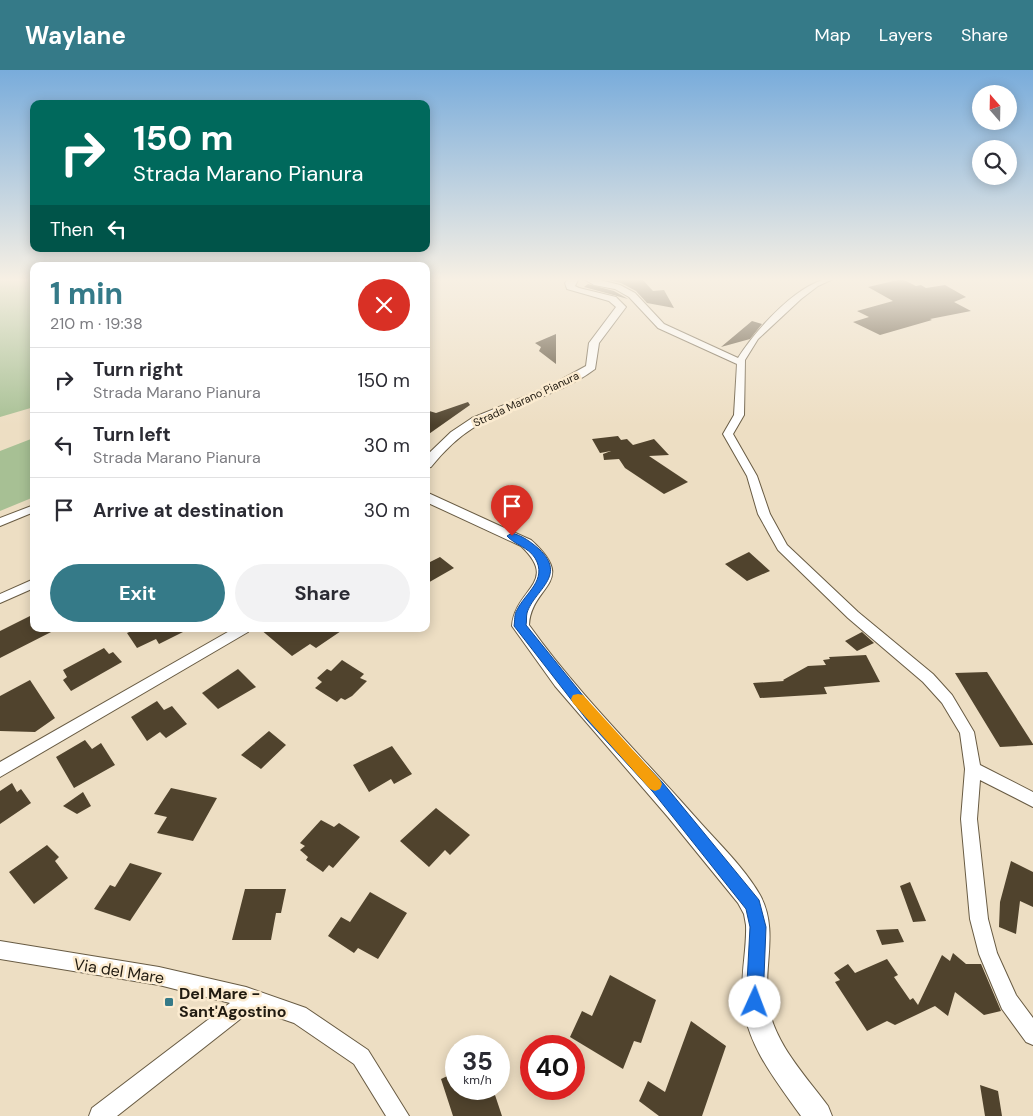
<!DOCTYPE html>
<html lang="en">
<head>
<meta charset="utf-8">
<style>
  :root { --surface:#fff; --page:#f2f2f3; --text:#2b2b33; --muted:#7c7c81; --line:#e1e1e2; --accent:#357a88 }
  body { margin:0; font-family:"DM Sans",sans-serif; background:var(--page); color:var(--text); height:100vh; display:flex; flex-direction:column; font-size:19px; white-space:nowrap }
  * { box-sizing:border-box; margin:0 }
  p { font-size:16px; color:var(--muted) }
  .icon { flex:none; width:28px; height:28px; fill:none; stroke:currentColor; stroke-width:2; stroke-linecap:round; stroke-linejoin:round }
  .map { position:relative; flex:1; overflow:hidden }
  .details { position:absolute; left:30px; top:192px; width:400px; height:370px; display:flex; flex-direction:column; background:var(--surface); border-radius:10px; box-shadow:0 2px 12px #0003 }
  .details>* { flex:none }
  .top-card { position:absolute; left:30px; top:30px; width:400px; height:152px; border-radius:10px; box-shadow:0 2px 12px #0003; background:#00695c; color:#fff; overflow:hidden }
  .needle { width:32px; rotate:340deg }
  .buttons { position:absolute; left:972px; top:15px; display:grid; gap:10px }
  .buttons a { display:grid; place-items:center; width:45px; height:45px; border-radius:50%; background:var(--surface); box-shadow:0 2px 12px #0003; font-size:25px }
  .speed { position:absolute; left:445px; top:965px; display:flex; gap:10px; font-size:25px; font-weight:700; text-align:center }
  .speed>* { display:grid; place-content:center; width:65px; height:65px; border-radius:50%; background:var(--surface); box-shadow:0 2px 12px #0003; line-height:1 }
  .speed small { font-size:12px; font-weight:400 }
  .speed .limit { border:8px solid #d22; background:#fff; color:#111 }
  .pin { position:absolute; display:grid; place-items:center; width:42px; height:42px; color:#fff; margin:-51px -21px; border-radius:50% 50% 50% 0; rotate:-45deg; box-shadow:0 0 5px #0007 }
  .pin .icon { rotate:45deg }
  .me { position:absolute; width:55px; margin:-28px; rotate:2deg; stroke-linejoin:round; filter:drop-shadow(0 0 4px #0008) }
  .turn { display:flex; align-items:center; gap:18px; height:105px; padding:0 20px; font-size:22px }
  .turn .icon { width:65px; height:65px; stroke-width:2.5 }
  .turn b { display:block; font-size:35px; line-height:42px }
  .then { display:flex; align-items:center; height:48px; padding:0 20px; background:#0003; gap:10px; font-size:19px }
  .round { display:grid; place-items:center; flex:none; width:52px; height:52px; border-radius:26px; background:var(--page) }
  .summary { display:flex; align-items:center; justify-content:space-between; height:85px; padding:0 20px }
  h1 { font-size:30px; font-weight:700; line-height:38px; color:var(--accent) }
  .primary-button { display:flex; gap:10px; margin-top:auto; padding:10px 20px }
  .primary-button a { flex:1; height:58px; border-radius:30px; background:var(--accent); color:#fff; font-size:20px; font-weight:700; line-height:58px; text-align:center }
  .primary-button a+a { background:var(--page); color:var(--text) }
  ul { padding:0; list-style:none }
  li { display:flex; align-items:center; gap:15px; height:65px; padding:0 20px; border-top:1px solid var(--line) }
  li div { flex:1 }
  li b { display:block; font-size:19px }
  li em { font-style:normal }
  header { display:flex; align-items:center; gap:30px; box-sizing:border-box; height:70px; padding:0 25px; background:var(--accent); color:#fff }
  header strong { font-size:24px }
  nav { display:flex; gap:28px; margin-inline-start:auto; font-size:18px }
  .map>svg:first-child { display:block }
  .green { fill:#a7c094 }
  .building { fill:#50432d }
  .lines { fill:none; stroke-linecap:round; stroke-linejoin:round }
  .minor-casing { stroke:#685b43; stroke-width:2 }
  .tertiary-casing { stroke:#685b43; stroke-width:2 }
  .minor { fill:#fff; fill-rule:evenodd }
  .tertiary { fill:#fff; fill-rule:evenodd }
  .route { fill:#1a73e8; stroke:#114b97 }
  .slow { fill:#f59e0b }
  .poi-dot { fill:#357a88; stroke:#fbebd0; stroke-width:2 }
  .labels { text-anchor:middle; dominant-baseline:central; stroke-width:5; stroke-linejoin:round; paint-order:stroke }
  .far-street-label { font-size:11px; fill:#211b11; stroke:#fbebd0 }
  .near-street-label { font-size:16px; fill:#211b11; stroke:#fbebd0 }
  .near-poi-label { font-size:16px; font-weight:bold; fill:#211b11; stroke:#fbebd0; text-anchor:start }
</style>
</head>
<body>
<header>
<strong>Waylane</strong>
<nav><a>Map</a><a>Layers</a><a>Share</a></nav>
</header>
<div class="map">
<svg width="1033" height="1046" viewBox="0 0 1033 1046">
  <rect width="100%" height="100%" fill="#eddec3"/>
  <path class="green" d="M 0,208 L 34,208 L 34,337 L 0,347 Z
    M 31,369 L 34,372 L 34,427 L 0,441 L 0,381 Z"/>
  <path class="building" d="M 600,208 L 641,208 L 653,221 L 664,220 L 674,238 L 647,233 L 636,221 L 621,213 Z
    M 902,209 L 916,216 L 921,215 L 926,218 L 945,215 L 966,227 L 954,232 L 971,241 L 930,249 L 932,250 L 880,265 L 853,252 L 869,247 L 857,241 L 893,231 L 868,217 Z
    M 588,214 L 614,221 L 628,229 L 584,217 Z
    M 752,251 L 762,254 L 750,269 L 721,277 Z
    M 556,264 L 556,294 L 539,281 L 541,277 L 535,273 Z
    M 468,332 L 470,335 L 426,366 L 426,340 L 436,343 Z
    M 618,366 L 621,370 L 627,369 L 633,375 L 654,369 L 669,385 L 649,386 L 688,412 L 664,424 L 625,398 L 619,389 L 604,390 L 603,384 L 611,381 L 600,383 L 592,369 Z
    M 749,482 L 770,501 L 747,511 L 725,494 Z
    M 440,487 L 454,498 L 426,514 L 426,494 Z
    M 34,544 L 34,559 L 57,559 L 0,588 L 0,561 Z
    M 136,559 L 189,559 L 159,574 L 156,569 L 137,578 L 127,563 Z
    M 260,559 L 344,559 L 316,578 L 310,574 L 292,586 Z
    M 862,562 L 874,573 L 857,581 L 845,571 Z
    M 104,578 L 109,584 L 113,582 L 122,592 L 71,621 L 63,610 L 67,607 L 63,600 Z
    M 866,585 L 880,612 L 824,617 L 827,624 L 760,628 L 753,613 L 784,611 L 783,610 L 808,596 L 826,595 L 823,590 L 830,589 L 829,587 Z
    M 342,590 L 364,604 L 360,608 L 367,611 L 352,626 L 345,630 L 341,628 L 337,632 L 315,618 L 322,612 L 317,608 L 327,599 L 331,601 Z
    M 238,599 L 256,617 L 218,639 L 202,623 Z
    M 987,602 L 1033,674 L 1033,675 L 1000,677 L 955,603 Z
    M 30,610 L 55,648 L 35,662 L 0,661 L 0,626 Z
    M 157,631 L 164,640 L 172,636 L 187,654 L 166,668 L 160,662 L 147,671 L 131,647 Z
    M 269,661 L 286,675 L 261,699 L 241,685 Z
    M 85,670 L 92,679 L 101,673 L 115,695 L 74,718 L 56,687 Z
    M 392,676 L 412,704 L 394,714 L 391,709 L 369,722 L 353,695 Z
    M 12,713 L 17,722 L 21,719 L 31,733 L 0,754 L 0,721 Z
    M 171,718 L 217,728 L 193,771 L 157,763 L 167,747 L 154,744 Z
    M 83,722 L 91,736 L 77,744 L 63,736 Z
    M 436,738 L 470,765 L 450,785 L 445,780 L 429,797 L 400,771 Z
    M 321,750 L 334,757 L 339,753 L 360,767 L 333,798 L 329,795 L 323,802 L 306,790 L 308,787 L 300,780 L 305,776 L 300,773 Z
    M 47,775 L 59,787 L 55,791 L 68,808 L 34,834 L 9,802 Z
    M 1011,791 L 1033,802 L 1033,837 L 1020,831 L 1016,864 L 999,857 L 1000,832 Z
    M 130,793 L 162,803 L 130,851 L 94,839 L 110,815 L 115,817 Z
    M 910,812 L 926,851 L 913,852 L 900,816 Z
    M 245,819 L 286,819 L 281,843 L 276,843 L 271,870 L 232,870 Z
    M 370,822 L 407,843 L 378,889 L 358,878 L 354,883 L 328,866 L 341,847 L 350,852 Z
    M 898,859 L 904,872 L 882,875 L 876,860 Z
    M 953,883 L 966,894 L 981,894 L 1001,941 L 984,945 L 955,922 L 948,946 L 935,936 L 895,955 L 887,951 L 867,961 L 835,912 L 840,910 L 834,903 L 848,894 L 855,903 L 887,889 L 898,905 L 894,907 L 910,930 L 913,928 L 918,935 L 942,885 L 950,891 Z
    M 610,905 L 656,930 L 641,973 L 634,971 L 623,999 L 570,967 L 582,941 L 592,946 Z
    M 691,951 L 726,976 L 702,1046 L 659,1046 L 639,1031 L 648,1011 L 665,1022 Z
    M 456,1002 L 456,1019 L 493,1019 L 502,1046 L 453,1046 L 441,1009 Z
    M 980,1015 L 998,1021 L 1002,1046 L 985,1046 Z"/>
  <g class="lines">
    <defs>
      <path id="minor" d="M 582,208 L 592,208 L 620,215 L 635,223 L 664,254 L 738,288 C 755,261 801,208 835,208 L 818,216 L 801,229 L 758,269 L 745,290 L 744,345 L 733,364 L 757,406 L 770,444 L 787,475 L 858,542 L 933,604 L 952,625 L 974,662 L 980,695 L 1033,722 L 1033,737 L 980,710 L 977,749 L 988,849 L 997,883 L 1016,925 L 1033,948 L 1033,975 L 1026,972 L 1002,939 L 979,884 L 970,849 L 961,749 L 965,699 L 960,663 L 942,633 L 923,612 L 848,548 L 778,480 L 758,444 L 747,406 L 723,364 L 734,345 L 737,294 L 658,258 L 629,227 L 615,219 L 594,215 Z
        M 34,435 L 34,442 L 0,456 L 0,448 Z
        M 34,509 L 34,518 L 0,533 L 0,524 Z
        M 233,559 L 250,559 L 248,562 L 0,707 L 0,692 Z
        M 0,871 L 159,897 L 246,917 L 306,938 L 368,980 L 409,1046 L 386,1046 L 354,994 L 294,953 L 253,939 L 117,1046 L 89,1046 L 92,1038 L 230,933 L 159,915 L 0,889 Z"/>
      <path id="tertiary" d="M 569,208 L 579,208 L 575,216 L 579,218 L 616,227 L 626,237 L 599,273 L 595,299 C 558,327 512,333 473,358 C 457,368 443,382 431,397 L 426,398 L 426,386 L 451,362 L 472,348 L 546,318 L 586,296 L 589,273 L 616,237 L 609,231 L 567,219 L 565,213 Z
        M 426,422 L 531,470 C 579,513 531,515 529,555 C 579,625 641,685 697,749 C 718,773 744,797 760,825 C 779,860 763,896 768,933 C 773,972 805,1005 828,1036 L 832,1046 L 801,1046 C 777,1012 746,975 743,931 C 740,906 747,880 746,855 L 744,844 L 738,833 L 668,747 L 555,616 L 512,556 C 515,518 560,513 521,476 L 426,432 Z"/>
    </defs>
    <use href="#minor" class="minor-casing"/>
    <use href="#tertiary" class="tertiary-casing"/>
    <use href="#minor" class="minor"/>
    <use href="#tertiary" class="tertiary"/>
  </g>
  <linearGradient id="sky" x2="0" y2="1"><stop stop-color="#79acdb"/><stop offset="0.59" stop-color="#f7f0e4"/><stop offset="1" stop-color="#f7f0e4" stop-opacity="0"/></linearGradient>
  <rect width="1033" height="355" fill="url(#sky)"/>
  <path class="route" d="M 512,463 C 523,466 531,472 539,479 C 568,506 534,520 527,543 C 526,547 527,551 526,555 L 597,643 L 663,713 L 759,830 L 766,857 L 763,932 L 761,939 L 755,941 L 748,939 L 746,932 L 750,857 L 746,839 L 653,722 L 587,650 L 514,556 C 515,551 514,544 517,540 C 525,523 548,510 535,488 C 528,477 515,475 507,466 Z"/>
  <path class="slow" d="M 578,624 L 583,625 L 660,710 L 662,714 L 660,719 L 655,721 L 650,719 L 573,633 L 571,629 L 573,625 Z"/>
  <rect class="poi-dot" x="164" y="927" width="10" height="10" rx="2.5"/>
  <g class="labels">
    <g class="far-street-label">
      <text transform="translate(526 329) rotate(-25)">Strada Marano Pianura</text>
    </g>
    <g class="near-street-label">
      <text transform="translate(119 901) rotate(9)">Via del Mare</text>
    </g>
    <g class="near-poi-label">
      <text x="179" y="923">Del Mare -<tspan x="179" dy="18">Sant'Agostino</tspan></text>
    </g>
  </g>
</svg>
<div class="buttons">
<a><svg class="needle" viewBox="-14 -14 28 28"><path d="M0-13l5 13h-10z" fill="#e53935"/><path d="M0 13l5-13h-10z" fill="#7c7c81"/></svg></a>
<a><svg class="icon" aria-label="search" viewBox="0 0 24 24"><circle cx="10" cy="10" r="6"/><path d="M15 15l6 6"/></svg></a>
</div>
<div class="speed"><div>35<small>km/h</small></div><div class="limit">40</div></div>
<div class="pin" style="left:512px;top:466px;background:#d93025"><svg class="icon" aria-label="arrive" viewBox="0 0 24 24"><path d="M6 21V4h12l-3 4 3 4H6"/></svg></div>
<svg class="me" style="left:755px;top:932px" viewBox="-20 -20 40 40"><circle r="19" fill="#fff"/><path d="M0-13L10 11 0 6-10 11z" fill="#1a73e8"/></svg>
<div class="top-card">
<div class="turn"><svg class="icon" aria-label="right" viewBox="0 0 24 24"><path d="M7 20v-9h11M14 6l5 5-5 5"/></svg><div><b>150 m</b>Strada Marano Pianura</div></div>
<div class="then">Then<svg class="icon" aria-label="left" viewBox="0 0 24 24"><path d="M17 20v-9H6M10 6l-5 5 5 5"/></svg></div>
</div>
<section class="details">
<div class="summary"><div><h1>1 min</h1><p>210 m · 19:38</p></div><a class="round" style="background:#d93025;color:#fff"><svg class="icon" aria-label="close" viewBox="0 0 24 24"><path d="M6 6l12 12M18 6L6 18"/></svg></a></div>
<ul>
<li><svg class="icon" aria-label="right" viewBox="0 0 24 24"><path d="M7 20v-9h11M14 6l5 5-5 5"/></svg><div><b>Turn right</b><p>Strada Marano Pianura</p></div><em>150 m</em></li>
<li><svg class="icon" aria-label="left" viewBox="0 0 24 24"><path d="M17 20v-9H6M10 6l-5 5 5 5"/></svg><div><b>Turn left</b><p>Strada Marano Pianura</p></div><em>30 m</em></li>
<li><svg class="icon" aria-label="arrive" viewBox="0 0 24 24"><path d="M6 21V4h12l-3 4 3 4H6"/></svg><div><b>Arrive at destination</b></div><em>30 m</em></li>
</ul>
<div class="primary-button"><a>Exit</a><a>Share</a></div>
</section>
</div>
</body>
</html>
